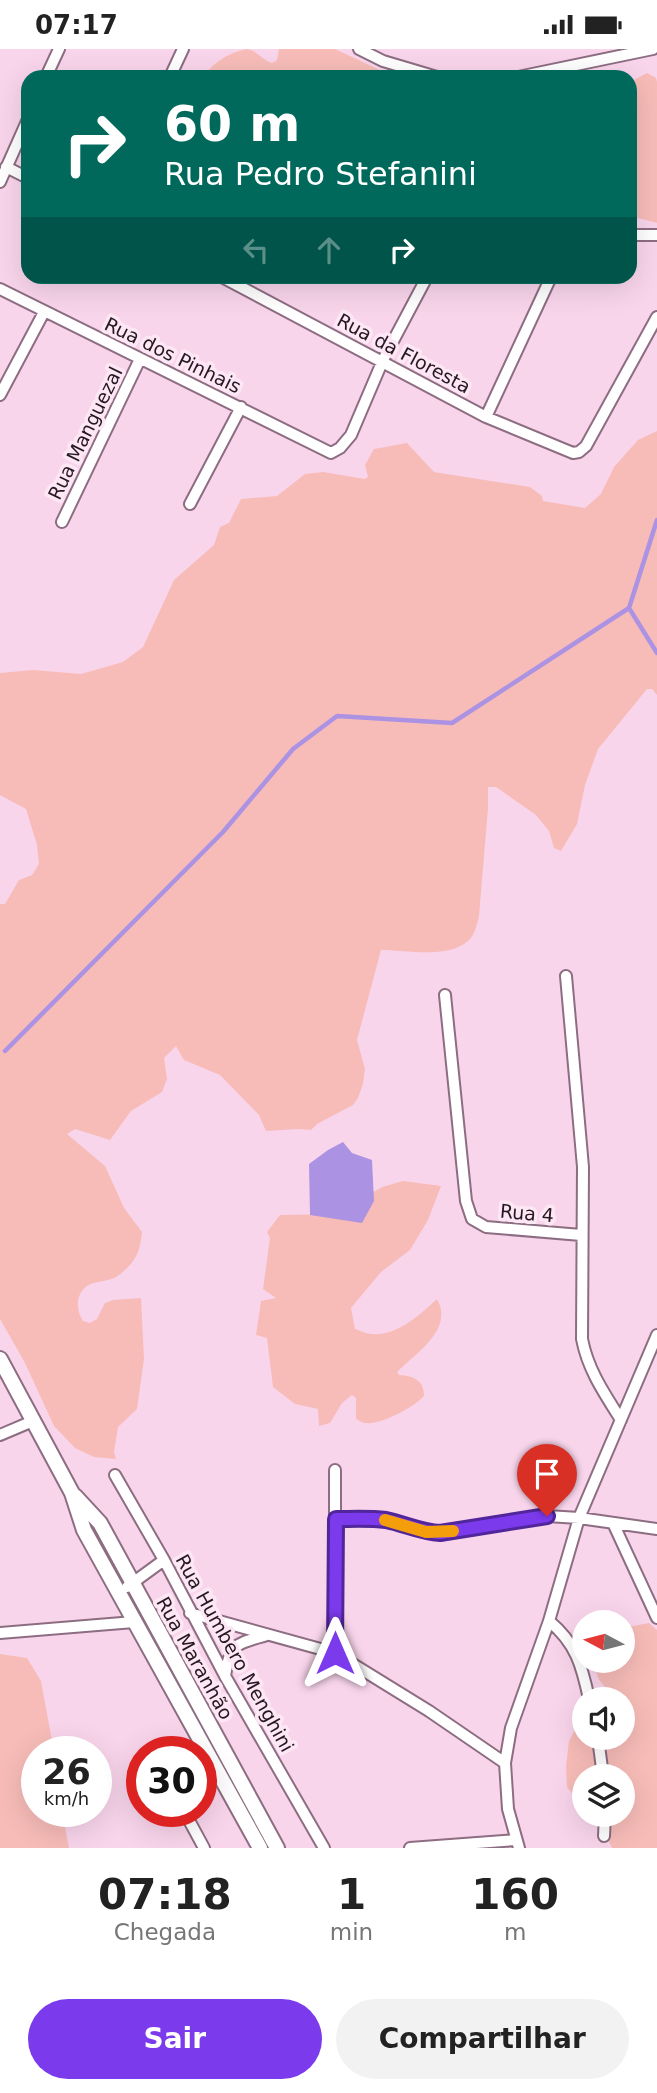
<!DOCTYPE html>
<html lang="pt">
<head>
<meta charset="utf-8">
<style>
  :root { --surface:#fff; --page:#f2f2f2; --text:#222; --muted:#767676; --accent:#7c3aed }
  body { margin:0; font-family:"DejaVu Sans",sans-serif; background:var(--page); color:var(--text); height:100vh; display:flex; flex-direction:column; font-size:26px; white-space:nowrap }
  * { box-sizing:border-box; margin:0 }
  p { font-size:23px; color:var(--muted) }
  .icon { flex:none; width:38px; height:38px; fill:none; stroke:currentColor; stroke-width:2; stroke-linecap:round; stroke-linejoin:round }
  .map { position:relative; height:1799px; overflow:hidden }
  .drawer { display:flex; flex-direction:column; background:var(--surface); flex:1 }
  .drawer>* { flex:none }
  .top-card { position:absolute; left:21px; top:21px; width:616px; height:214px; border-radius:21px; box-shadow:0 7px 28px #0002; background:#00695c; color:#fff; overflow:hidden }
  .needle { width:46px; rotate:277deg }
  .buttons { position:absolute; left:572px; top:1561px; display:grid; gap:14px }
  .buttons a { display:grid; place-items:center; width:63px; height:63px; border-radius:50%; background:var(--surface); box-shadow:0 7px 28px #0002; font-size:35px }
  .speed { position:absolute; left:21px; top:1687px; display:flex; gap:14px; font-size:35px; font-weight:700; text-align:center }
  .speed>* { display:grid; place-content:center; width:91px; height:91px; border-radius:50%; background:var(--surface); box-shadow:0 7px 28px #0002; line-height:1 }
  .speed small { font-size:18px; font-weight:400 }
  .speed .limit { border:10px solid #d22; background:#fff; color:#111 }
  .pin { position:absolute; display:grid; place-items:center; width:60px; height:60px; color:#fff; margin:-72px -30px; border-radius:50% 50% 50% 0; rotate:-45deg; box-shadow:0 0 7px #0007 }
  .pin .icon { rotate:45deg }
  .me { position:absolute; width:77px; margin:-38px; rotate:0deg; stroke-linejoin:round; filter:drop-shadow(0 0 5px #0008) }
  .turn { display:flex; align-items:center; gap:24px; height:147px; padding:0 28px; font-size:32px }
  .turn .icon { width:91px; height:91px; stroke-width:2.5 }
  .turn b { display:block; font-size:49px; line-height:60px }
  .lanes { display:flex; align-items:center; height:66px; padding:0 28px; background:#0003; justify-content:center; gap:35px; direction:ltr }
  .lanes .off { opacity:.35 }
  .eta { display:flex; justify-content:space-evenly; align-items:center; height:119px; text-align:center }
  .eta b { font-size:42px; font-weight:700; line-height:49px }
  .button { display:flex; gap:14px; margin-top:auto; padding:14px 28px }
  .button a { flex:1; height:80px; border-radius:42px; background:var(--accent); color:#fff; font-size:28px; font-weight:700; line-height:80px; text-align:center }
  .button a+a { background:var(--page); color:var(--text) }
  .status { display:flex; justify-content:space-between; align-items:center; height:49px; padding:0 35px; background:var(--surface); direction:ltr }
  .status svg { height:19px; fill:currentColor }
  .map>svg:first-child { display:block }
  .green { fill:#f7bcb8 }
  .water { fill:#ac92e3 }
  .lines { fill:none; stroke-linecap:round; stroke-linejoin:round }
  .stream { stroke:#ac92e3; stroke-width:4.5 }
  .minor-casing { stroke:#8d6d81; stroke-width:14 }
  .tertiary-casing { stroke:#8d6d81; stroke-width:18 }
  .minor { stroke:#fff; stroke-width:10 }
  .tertiary { stroke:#fff; stroke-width:14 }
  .route-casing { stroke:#51269a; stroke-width:18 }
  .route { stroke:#7c3aed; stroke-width:12 }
  .slow { stroke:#f59e0b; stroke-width:12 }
  .labels { text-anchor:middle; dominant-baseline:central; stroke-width:7; stroke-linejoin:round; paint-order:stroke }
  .street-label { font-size:19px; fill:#251821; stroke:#fde7f5 }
</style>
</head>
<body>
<div class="status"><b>07:17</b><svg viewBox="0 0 49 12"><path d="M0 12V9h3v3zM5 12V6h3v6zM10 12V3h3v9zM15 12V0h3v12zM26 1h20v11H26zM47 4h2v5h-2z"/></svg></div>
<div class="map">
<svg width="657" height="1799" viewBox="0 0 657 1799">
  <rect width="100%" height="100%" fill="#f9d5ec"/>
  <path class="green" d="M 246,0 C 258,1 261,11 272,14 L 277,11 L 279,0 L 335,0 L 382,22 L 406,28 L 203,28 C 215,12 227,5 246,0 Z
    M 647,24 L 656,29 L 657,33 L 657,174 L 630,167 L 630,33 Z
    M 657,382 L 657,646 L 652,640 L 647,640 L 598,700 L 585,736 L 577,775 L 561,802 L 554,799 L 549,782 L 536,766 L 496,738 L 488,738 L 488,759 L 479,867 C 477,875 475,886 468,892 C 448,910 407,901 381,901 L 357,991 L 365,1020 L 363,1035 L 358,1049 L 353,1056 L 317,1075 L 311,1081 L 299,1080 L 266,1082 L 259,1066 L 220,1026 L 184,1011 L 176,997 L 164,1009 L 167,1030 L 162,1043 L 131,1062 L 110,1091 L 75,1080 L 67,1085 L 105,1117 L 124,1159 L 142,1183 C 140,1203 136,1213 119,1226 C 111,1233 96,1231 87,1237 C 75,1246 76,1261 83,1272 L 90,1274 L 97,1270 L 105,1254 L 113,1251 L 141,1249 L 144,1310 L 137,1360 L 118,1378 L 114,1403 L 116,1410 L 94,1408 L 75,1399 L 54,1377 L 25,1314 L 0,1270 L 0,855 L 5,855 L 19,831 L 32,826 L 39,815 L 37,796 L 26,760 L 0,746 L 0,624 L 33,621 L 81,625 L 123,613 L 143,598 L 174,531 L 214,496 L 220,478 L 229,474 L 241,450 L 277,447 L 305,425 L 323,423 L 365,430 L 368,428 L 365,416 L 374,400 L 407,394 L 434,423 L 530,438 L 542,447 L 543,452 L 585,459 L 601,445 L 614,418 L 638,391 Z
    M 403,1132 L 441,1137 L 428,1171 L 410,1201 L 381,1223 L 351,1259 L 355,1280 C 361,1282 367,1285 372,1285 C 398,1287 419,1266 437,1250 C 454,1280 417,1303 397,1323 L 399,1326 C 414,1327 424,1331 424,1347 C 414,1358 381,1376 366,1374 C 362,1374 360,1372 356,1370 L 356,1349 L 352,1346 L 342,1354 L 330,1374 L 319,1377 L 318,1360 L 295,1355 L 273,1338 L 267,1289 L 256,1286 L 261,1252 L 276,1249 L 263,1240 L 270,1189 L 267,1183 L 280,1166 L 336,1165 L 382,1138 Z
    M 649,1574 L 657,1581 L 657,1799 L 612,1799 L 600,1772 L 592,1766 L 623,1766 L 623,1727 L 584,1727 L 584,1759 L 567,1738 L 566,1717 L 569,1692 L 581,1669 L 584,1667 L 584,1689 L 623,1689 L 623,1650 L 610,1650 L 616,1645 C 602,1638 594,1628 596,1612 L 623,1612 L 623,1582 L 628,1578 Z
    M 0,1605 L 27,1609 L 41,1632 L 54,1703 L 37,1703 L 37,1762 L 62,1762 L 69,1799 L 0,1799 Z"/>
  <path class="water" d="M 343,1093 L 352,1104 L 372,1111 L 374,1152 L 362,1174 L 310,1166 L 309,1115 L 328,1101 Z"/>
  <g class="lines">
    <path class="stream" d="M 657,471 L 629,559 L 657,604
      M 5,1002 L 223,783 L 293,700 L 337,667 L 452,674 L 629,559"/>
    <defs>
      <path id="minor" d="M 359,0 L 383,12 L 437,28
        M 46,28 L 59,0
        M 170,28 L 183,0
        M 518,28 L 653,0
        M 6,118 L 28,129
        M 0,133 L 28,70
        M 630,186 L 657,186
        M 222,228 L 486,368 L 573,404 L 579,403 L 586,397 L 657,268
        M 0,240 L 331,404 L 340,399 L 351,386 L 383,311 L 427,228
        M 0,346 L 44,263
        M 486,368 L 551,228
        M 190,455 L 241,358
        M 62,473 L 140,310
        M 566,927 L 583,1118 L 582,1290 C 588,1321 604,1344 621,1371
        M 445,946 L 466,1152 L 472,1170 L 486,1178 L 581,1186
        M 0,1386 L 33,1372
        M 115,1426 L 164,1511 L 225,1627 L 324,1799
        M 336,1470 C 352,1470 370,1469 386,1471 C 405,1475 421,1483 441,1484 L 547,1467 L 579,1469 L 657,1480
        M 613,1474 L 657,1569
        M 127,1538 L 164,1511
        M 190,1564 L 335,1604 L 429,1662 L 505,1714
        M 549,1572 C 576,1594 582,1617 589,1650
        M 0,1584 L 134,1573
        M 335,1604 L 335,1421
        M 225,1627 C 230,1593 237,1595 267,1586
        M 598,1689 L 603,1727
        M 184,1762 L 204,1799
        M 604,1787 L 605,1766
        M 410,1799 L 516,1791
        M 519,1799 L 508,1760 L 505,1714 L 511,1679 L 549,1572 L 579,1469 L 657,1286"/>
      <path id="tertiary" d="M 0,1310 L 72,1444 L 84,1481 L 260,1799
        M 75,1447 L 100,1474 L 277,1799"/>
    </defs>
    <use href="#minor" class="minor-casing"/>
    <use href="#tertiary" class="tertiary-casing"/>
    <use href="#minor" class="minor"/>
    <use href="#tertiary" class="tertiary"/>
  </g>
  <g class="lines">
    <defs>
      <path id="route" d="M 335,1604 L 336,1470 C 352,1470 370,1469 386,1471 C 405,1475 421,1483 440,1484 L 547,1467"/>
    </defs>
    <use href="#route" class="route-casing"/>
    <use href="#route" class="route"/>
    <path class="slow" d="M 385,1471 L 426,1483 L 453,1482"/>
  </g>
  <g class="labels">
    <g class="street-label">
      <text transform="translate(404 304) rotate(28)">Rua da Floresta</text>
      <text transform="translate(173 306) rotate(26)">Rua dos Pinhais</text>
      <text transform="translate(85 384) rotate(-64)">Rua Manguezal</text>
      <text transform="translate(527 1164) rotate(5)">Rua 4</text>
      <text transform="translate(235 1604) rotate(61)">Rua Humbero Menghini</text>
      <text transform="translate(195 1609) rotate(61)">Rua Maranhão</text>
    </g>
  </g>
</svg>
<div class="buttons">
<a><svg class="needle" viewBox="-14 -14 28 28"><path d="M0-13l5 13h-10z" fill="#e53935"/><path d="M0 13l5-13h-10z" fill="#767676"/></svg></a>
<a><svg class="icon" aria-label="sound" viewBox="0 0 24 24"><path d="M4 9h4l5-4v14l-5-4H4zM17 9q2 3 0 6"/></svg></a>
<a><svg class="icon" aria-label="layers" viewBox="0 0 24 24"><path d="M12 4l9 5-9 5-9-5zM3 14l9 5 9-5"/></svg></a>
</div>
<div class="speed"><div>26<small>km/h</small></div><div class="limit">30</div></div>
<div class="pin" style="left:547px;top:1467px;background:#d93025"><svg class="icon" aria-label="arrive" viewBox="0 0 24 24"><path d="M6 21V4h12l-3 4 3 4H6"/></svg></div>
<svg class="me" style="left:335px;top:1604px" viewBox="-20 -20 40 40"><path d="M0-17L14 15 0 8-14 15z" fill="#7c3aed" stroke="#fff" stroke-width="4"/></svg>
<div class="top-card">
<div class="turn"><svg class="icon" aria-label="right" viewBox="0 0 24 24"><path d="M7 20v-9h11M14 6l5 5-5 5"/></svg><div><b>60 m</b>Rua Pedro Stefanini</div></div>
<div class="lanes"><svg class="icon off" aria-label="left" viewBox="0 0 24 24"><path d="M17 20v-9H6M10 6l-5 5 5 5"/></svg><svg class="icon off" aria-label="ahead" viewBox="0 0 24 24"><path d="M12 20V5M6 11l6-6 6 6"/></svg><svg class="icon" aria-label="right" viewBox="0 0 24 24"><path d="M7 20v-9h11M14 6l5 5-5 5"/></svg></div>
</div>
</div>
<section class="drawer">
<div class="eta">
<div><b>07:18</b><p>Chegada</p></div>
<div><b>1</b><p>min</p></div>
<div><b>160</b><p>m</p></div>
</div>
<div class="button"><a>Sair</a><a>Compartilhar</a></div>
</section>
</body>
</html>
